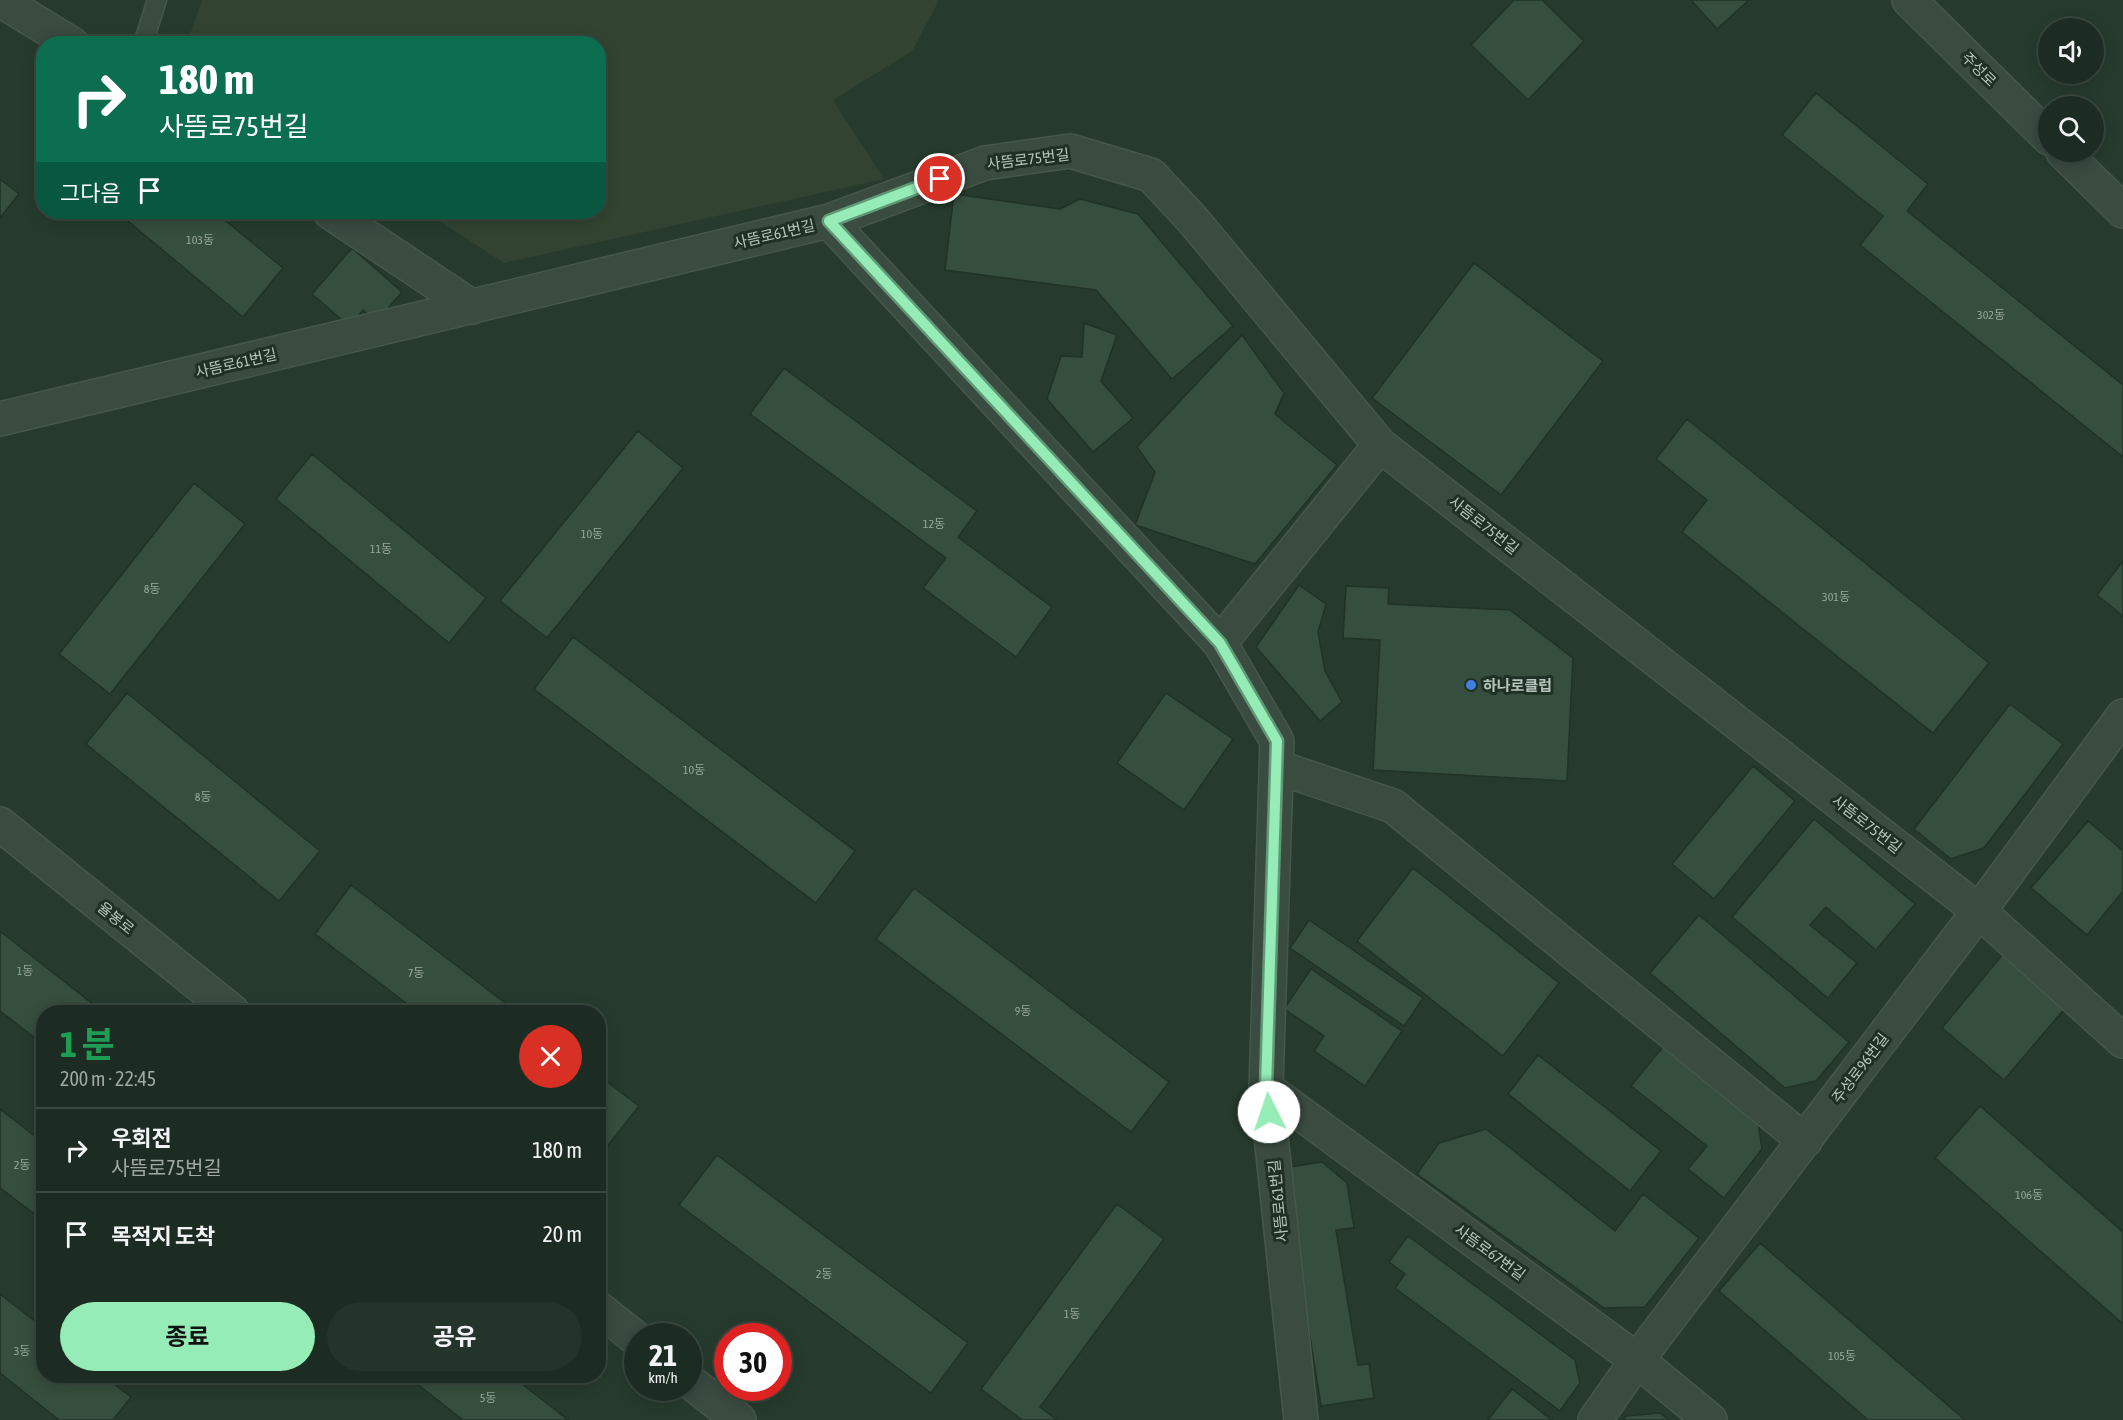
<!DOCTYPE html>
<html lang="ko">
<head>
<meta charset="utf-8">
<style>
  :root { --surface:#1c2c22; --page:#25342a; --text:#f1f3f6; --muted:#a0a7a5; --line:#3a4840; --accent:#95ecb6 }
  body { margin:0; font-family:"Asap Condensed","Noto Sans KR",sans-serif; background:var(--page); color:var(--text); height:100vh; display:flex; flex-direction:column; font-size:22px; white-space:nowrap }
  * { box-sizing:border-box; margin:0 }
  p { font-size:20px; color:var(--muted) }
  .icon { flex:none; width:33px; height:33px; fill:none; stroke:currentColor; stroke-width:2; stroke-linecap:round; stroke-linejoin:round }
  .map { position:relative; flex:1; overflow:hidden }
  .drawer { position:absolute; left:36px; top:1005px; width:570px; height:378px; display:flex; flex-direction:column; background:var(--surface); border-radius:24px; box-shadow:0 3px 15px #0003,0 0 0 2px var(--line) }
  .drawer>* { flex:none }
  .banner { position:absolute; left:36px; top:36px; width:570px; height:183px; border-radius:24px; box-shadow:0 3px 15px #0003,0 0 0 2px var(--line); background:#0b6e4f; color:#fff; overflow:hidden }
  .tools { position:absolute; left:2038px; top:18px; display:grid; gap:12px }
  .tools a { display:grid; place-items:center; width:66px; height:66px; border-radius:50%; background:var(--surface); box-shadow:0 3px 15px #0003,0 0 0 2px var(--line); font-size:30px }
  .speed { position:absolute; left:624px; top:1323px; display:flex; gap:12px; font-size:30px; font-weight:700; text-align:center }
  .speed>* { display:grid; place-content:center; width:78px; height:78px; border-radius:50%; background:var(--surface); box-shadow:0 3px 15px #0003,0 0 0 2px var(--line); line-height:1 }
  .speed small { font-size:15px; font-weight:400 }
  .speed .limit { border:9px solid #d22; background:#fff; color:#111 }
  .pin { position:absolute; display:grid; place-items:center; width:51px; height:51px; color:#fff; margin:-26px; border:3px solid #fff; border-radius:50%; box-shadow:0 2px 6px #0007 }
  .me { position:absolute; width:66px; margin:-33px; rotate:356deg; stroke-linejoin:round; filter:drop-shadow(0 0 4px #0008) }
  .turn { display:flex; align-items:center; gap:21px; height:126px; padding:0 24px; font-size:27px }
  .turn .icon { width:78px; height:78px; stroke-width:2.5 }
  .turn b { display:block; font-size:42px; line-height:51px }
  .then { display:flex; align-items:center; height:57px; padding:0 24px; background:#0003; gap:12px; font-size:22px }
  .round { display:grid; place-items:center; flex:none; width:63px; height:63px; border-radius:32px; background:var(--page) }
  .head { display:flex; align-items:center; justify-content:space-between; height:102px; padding:0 24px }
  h1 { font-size:36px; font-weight:700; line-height:45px; color:#1e9e55 }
  .cta { display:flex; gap:12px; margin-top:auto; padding:12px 24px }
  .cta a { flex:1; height:69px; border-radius:36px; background:var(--accent); color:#111; font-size:24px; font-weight:700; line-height:69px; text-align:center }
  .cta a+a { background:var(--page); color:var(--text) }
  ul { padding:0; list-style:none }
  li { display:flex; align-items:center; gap:18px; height:84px; padding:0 24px; border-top:2px solid var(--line) }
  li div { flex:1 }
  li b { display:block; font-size:22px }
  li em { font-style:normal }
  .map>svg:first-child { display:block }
  .green { fill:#324431 }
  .building { fill:#364e3e; stroke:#213227; stroke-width:1.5 }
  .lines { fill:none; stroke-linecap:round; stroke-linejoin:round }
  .service-casing { stroke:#46574c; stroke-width:21 }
  .minor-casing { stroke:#46574c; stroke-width:36 }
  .tertiary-casing { stroke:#46574c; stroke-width:36 }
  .service { stroke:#3a4b40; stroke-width:18 }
  .minor { stroke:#3a4b40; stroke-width:33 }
  .tertiary { stroke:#3a4b40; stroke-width:33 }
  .route-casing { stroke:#619976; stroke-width:15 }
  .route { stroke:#95ecb6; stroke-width:10 }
  .shop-dot { fill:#3f7fe0; stroke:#1f3025; stroke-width:2 }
  .labels { text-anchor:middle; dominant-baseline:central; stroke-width:6; stroke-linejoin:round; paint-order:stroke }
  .number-label { font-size:12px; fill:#95a79b }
  .street-label { font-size:15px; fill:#b6c6bc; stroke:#1f3025 }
  .poi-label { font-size:15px; font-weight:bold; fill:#b6c6bc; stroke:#1f3025; text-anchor:start }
</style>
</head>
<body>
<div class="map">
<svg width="2123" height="1420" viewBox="0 0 2123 1420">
  <rect width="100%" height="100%" fill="#263b2d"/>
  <path class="green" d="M 202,0 L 939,0 L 912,51 L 833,100 L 884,179 L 504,263 L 426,212 L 598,212 L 598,44 L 187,43 Z"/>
  <path class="building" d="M 1514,0 L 1542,0 L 1584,41 L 1528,100 L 1471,45 Z
    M 1691,0 L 1749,0 L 1717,29 Z
    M 1816,93 L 1928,184 L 1907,211 L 2123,385 L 2123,457 L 1860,245 L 1883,216 L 1782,135 Z
    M 0,179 L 19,194 L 0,218 Z
    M 954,194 L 1060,209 L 1080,199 L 1138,214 L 1233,326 L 1172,379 L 1096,290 L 945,270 Z
    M 117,212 L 215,212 L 283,268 L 243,317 Z
    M 352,248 L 402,292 L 376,322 L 363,310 L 349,326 L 312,294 Z
    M 1474,263 L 1603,361 L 1501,495 L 1372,398 Z
    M 1084,323 L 1117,335 L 1101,381 L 1133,418 L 1093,452 L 1047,399 L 1061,356 L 1082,357 Z
    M 1242,335 L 1284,393 L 1275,414 L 1337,465 L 1255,564 L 1135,525 L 1155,472 L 1137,447 Z
    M 784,368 L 977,511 L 958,537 L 1052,607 L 1016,657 L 923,588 L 946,558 L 750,414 Z
    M 1687,419 L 1989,663 L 1933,733 L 1682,532 L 1707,500 L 1656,459 Z
    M 638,431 L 683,468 L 547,638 L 500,601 Z
    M 312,454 L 486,598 L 449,643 L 276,499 Z
    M 194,483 L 245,524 L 110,694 L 59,654 Z
    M 2123,561 L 2123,616 L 2097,595 Z
    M 1299,585 L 1326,604 L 1318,632 L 1325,671 L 1342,702 L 1320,721 L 1256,647 Z
    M 1346,586 L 1389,588 L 1388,604 L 1510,610 L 1573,658 L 1567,781 L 1373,770 L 1380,640 L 1343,638 Z
    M 573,637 L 855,851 L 816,903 L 534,689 Z
    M 127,693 L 320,851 L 279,901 L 86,744 Z
    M 1166,693 L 1233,739 L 1184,810 L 1117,763 Z
    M 2010,704 L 2063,744 L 1984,848 L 1951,859 L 1914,829 Z
    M 1753,766 L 1795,801 L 1714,899 L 1672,864 Z
    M 1814,819 L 1915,904 L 1876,950 L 1826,907 L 1810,925 L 1857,963 L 1828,998 L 1732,917 Z
    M 2088,821 L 2123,851 L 2123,891 L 2087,935 L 2031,888 Z
    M 1413,868 L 1559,983 L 1503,1056 L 1357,941 Z
    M 351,885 L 517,1012 L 418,1012 L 315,934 Z
    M 914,888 L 1169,1082 L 1131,1132 L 876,939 Z
    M 1699,915 L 1849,1042 L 1816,1081 L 1785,1088 L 1650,973 Z
    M 1309,920 L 1423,998 L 1404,1026 L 1290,948 Z
    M 0,931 L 103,1012 L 44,1012 L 44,1045 L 0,1011 Z
    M 2003,954 L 2066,1007 L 2004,1080 L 1942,1028 Z
    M 1311,969 L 1402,1031 L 1365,1086 L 1314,1051 L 1324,1036 L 1284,1009 Z
    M 1666,1043 L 1757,1115 L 1762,1149 L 1724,1198 L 1688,1169 L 1707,1146 L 1631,1086 Z
    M 1538,1055 L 1661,1151 L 1630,1191 L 1508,1094 Z
    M 598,1075 L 639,1106 L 602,1153 L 598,1151 Z
    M 1980,1106 L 2123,1232 L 2123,1324 L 1935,1158 Z
    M 0,1109 L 44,1143 L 44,1221 L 0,1188 Z
    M 1486,1129 L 1615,1231 L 1643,1194 L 1699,1238 L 1645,1307 L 1604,1308 L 1417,1174 L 1439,1143 Z
    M 717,1155 L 968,1343 L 931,1393 L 679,1205 Z
    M 1322,1162 L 1347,1183 L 1354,1228 L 1336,1230 L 1358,1365 L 1369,1364 L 1374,1398 L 1321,1406 L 1283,1168 Z
    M 1117,1204 L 1164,1239 L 1040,1407 L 1057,1420 L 1022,1420 L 981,1389 Z
    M 1408,1236 L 1575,1360 L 1580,1383 L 1560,1411 L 1395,1288 L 1405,1274 L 1389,1262 Z
    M 1760,1243 L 1965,1420 L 1868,1420 L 1719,1291 Z
    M 0,1294 L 44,1328 L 44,1376 L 104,1376 L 131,1397 L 113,1420 L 59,1420 L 0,1373 Z
    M 407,1376 L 512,1376 L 568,1420 L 463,1420 Z
    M 1512,1389 L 1552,1420 L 1488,1420 Z
    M 1660,1413 L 1669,1420 L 1623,1420 L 1626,1416 Z"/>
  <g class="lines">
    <defs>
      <path id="service" d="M 143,44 L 157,0"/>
      <path id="minor" d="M 0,0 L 72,44
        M 330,212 L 472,307
        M 829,221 L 1220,643 L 1277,741 L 1266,1088 L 1301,1420
        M 0,419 L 829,221 L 985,163 L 1070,151 L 1151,175 L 1192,219 L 1380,445 L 1979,911 L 2123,1041
        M 1220,643 L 1380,445
        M 1277,767 L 1393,806 L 1805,1141
        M 1266,1088 L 1637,1360 L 1710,1420
        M 1595,1420 L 1637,1360 L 1979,911 L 2123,716"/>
      <path id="tertiary" d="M 1909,0 L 2049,138
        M 2063,152 L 2123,211
        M 0,824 L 233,1012
        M 598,1308 L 638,1340
        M 688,1380 L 739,1420"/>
    </defs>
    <use href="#service" class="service-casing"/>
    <use href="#minor" class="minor-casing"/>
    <use href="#tertiary" class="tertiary-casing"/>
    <use href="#service" class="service"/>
    <use href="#minor" class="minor"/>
    <use href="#tertiary" class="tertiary"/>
  </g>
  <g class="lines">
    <defs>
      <path id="route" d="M 940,179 L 829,221 L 1220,643 L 1277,741 L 1266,1088 L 1269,1112"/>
    </defs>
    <use href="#route" class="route-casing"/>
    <use href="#route" class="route"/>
  </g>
  <circle class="shop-dot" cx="1471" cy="685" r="6"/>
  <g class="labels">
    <g class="number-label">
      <text x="200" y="240">103동</text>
      <text x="1991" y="315">302동</text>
      <text x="934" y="524">12동</text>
      <text x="592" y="534">10동</text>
      <text x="381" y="549">11동</text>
      <text x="152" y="589">8동</text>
      <text x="1836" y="597">301동</text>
      <text x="694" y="770">10동</text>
      <text x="203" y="797">8동</text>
      <text x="25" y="971">1동</text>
      <text x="416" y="973">7동</text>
      <text x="1023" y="1011">9동</text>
      <text x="22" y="1165">2동</text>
      <text x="2029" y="1195">106동</text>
      <text x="824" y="1274">2동</text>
      <text x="1072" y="1314">1동</text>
      <text x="22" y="1351">3동</text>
      <text x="1842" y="1356">105동</text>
      <text x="488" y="1398">5동</text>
    </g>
    <g class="street-label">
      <text transform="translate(1979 69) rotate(45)">주성로</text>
      <text transform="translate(1028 159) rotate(-7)">사뜸로75번길</text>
      <text transform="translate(774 234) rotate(-13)">사뜸로61번길</text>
      <text transform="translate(236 363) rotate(-13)">사뜸로61번길</text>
      <text transform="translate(1484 525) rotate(38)">사뜸로75번길</text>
      <text transform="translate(1867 824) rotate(38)">사뜸로75번길</text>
      <text transform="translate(116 918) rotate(39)">율봉로</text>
      <text transform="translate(1860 1068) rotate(-53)">주성로96번길</text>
      <text transform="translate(1278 1201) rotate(-96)">사뜸로61번길</text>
      <text transform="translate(1490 1252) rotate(36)">사뜸로67번길</text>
    </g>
    <g class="poi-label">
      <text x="1483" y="685">하나로클럽</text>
    </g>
  </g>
</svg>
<div class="tools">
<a><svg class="icon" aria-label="sound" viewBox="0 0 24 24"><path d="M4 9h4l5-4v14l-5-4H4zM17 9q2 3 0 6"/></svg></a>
<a><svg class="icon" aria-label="search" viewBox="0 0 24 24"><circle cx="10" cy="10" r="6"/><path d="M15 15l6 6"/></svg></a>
</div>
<div class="speed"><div>21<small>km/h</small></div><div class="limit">30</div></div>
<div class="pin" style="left:940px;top:179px;background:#d93025"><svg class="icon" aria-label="arrive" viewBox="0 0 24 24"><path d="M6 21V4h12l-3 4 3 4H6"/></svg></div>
<svg class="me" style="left:1269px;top:1112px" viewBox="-20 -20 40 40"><circle r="19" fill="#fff"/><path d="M0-13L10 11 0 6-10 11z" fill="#95ecb6"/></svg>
<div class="banner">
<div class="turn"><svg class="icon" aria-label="right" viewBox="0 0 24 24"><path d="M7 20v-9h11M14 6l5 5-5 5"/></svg><div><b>180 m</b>사뜸로75번길</div></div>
<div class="then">그다음<svg class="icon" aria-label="arrive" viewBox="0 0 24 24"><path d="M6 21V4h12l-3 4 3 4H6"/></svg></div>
</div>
<section class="drawer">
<div class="head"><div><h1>1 분</h1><p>200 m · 22:45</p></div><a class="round" style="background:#d93025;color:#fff"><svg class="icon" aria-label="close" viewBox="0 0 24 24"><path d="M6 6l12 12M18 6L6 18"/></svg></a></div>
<ul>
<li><svg class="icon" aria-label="right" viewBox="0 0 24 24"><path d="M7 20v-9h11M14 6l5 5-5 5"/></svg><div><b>우회전</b><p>사뜸로75번길</p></div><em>180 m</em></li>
<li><svg class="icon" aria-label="arrive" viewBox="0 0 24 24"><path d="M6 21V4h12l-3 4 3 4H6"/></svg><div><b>목적지 도착</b></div><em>20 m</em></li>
</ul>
<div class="cta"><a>종료</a><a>공유</a></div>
</section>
</div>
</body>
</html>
